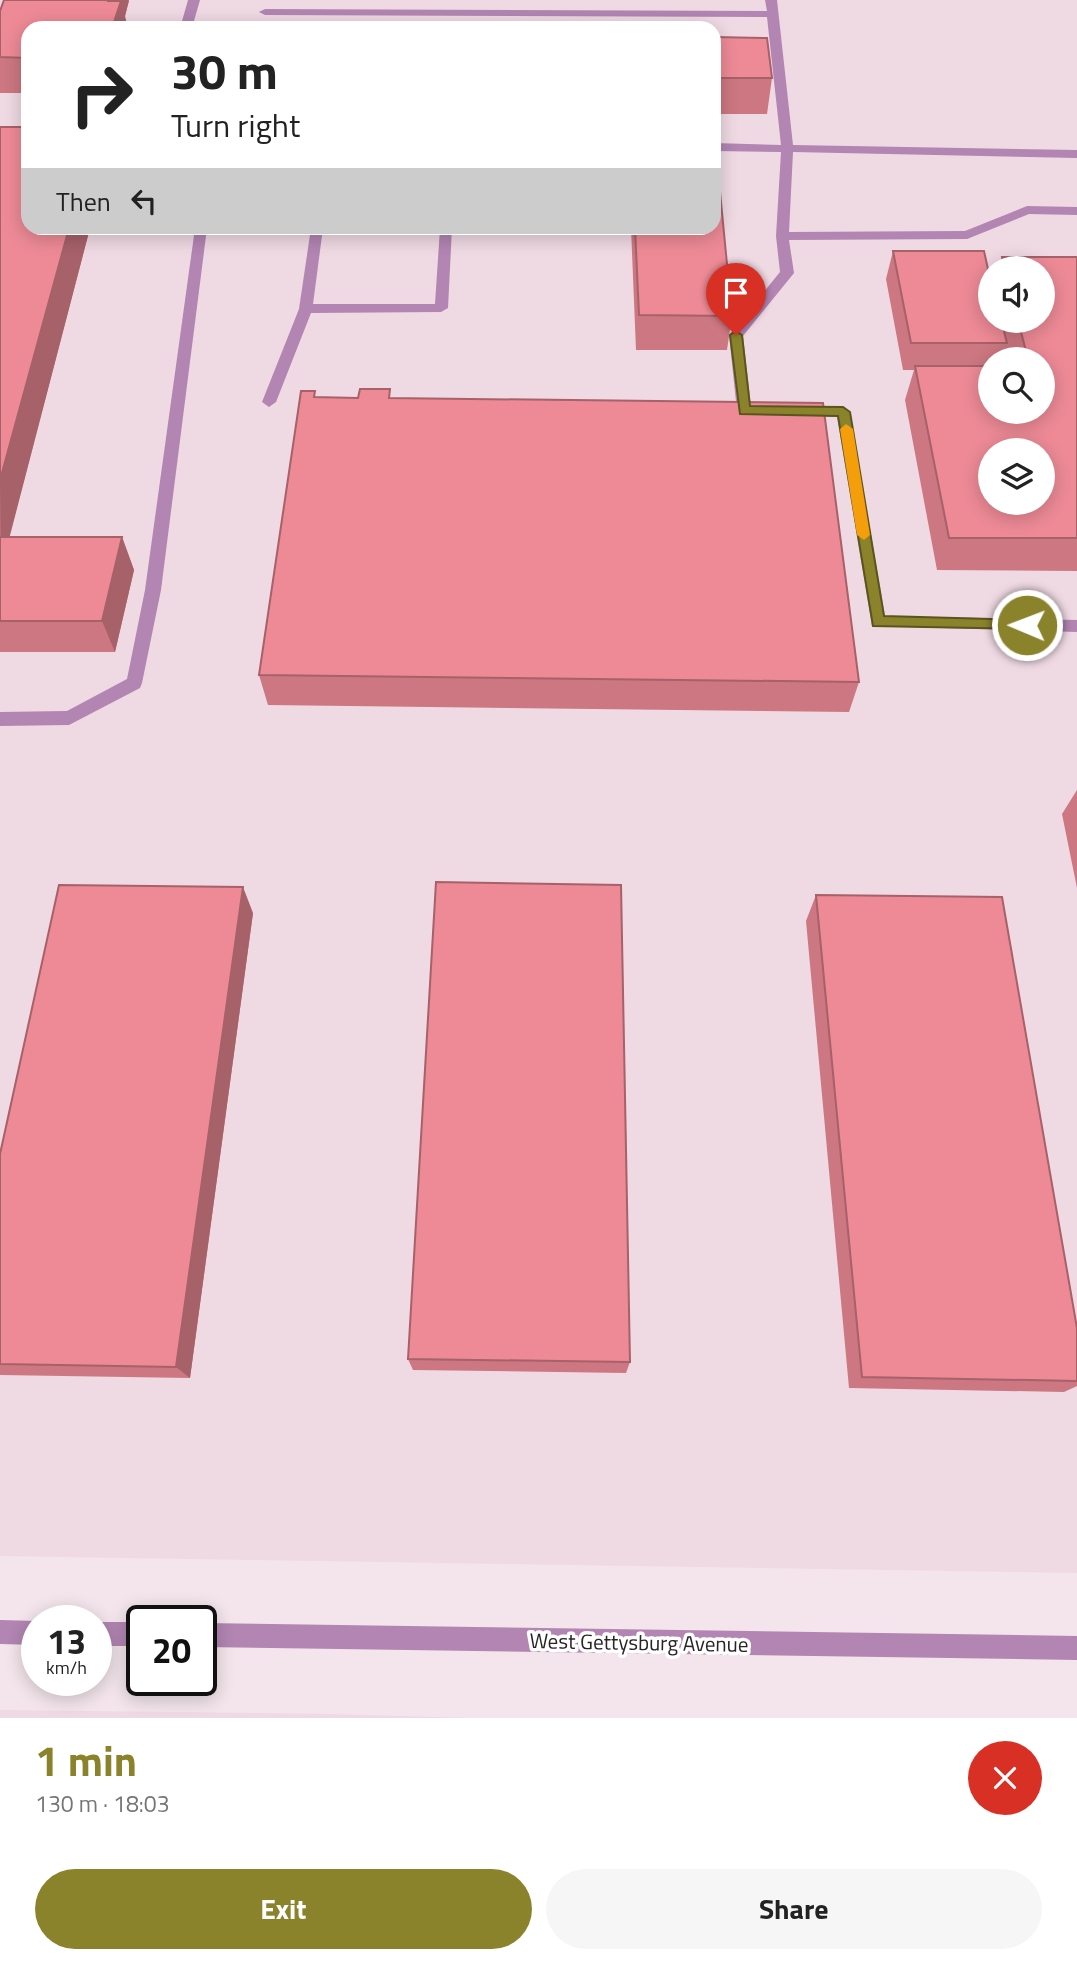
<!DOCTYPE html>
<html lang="en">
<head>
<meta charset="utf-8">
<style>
  :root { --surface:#fff; --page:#f6f6f6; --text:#222; --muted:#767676; --accent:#8b832b }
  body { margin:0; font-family:"Titillium Web",sans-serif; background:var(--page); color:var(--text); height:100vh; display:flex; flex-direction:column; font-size:26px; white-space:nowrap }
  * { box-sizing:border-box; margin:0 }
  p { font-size:23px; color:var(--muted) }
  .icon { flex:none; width:38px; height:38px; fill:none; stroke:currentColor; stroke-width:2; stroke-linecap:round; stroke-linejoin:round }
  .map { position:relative; height:1718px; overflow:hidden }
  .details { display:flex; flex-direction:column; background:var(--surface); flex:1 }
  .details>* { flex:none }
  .top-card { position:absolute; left:21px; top:21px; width:700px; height:214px; border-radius:21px; box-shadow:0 4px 18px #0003; background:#fff; color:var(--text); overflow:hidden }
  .fabs { position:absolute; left:978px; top:256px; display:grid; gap:14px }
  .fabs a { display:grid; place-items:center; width:77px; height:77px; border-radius:50%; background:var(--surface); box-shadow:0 4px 18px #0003; font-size:35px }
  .speed { position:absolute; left:21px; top:1605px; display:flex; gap:14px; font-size:35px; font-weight:700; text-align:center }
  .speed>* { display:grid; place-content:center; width:91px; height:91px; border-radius:50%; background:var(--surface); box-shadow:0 4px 18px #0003; line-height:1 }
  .speed small { font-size:18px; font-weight:400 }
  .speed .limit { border:4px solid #111; border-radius:10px; background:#fff; color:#111 }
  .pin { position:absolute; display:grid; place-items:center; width:60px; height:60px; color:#fff; margin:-72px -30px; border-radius:50% 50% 50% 0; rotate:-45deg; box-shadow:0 0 7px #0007 }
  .pin .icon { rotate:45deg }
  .me { position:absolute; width:77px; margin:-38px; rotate:271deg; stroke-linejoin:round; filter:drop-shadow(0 0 5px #0008) }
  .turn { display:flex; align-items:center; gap:24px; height:147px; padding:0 35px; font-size:32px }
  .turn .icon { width:91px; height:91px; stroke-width:2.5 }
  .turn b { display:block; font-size:49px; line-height:60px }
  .then { display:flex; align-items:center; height:66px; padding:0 35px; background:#0003; gap:14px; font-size:26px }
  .round { display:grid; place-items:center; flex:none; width:74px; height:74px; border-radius:37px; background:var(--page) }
  .head { display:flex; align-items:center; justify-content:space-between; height:119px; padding:0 35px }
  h1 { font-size:42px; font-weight:700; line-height:52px; color:var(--accent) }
  .cta { display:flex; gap:14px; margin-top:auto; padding:14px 35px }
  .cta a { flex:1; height:80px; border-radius:42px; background:var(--accent); color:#fff; font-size:28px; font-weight:700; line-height:80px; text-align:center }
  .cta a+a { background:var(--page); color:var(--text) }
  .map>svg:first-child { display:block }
  .built { fill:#efd9e3; fill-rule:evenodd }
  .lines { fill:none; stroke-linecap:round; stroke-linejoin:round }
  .minor { fill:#b285b2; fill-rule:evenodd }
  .wall { fill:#cc7781; fill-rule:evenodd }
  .shaded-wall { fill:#a66169 }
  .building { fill:#ed8a96; stroke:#a66169; stroke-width:2; fill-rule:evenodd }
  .route { fill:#8b832b; stroke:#5a551c; stroke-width:2 }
  .slow { fill:#f59e0b }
  .labels { text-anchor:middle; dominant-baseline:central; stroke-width:7; stroke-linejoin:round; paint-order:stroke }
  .near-street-label { font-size:21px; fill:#282325; stroke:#fff }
</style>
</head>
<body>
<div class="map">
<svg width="1077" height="1718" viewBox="0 0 1077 1718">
  <rect width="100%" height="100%" fill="#f3e5eb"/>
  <path class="built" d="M 0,0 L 1077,0 L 1077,1573 L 0,1556 ZM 28,28 L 714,28 L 714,228 L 28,228 ZM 990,268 L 1043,268 L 1043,320 L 990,320 ZM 990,359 L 1043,359 L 1043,411 L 990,411 ZM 990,450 L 1043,450 L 1043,502 L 990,502 Z
    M 0,1710 L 328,1714 L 471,1718 L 0,1718 Z"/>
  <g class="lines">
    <path class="minor" d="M 188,0 L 200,0 L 192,28 L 180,28 Z
      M 765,0 L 777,0 L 793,145 L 1077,150 L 1077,158 L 793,152 L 789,232 L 965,231 L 1027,206 L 1077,207 L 1077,215 L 1029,214 L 967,239 L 789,240 L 794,273 L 743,336 L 751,406 L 763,407 L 765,411 C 760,419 742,419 737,411 L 729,335 L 780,272 L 776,236 L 781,152 L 714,151 L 714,143 L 781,145 L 767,17 L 265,15 L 259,12 L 265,9 L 767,11 Z
      M 195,228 L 207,228 L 161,590 L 142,683 L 140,688 L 69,725 L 0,726 L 0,712 L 67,711 L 127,679 L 145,590 Z
      M 311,228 L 323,228 L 313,304 L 435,304 L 440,228 L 452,228 L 448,308 L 441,312 L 311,313 L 276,402 L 269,407 L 262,402 L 299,309 Z
      M 800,406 L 843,407 L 850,412 L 885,616 L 1077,620 L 1077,632 L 872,626 L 837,417 L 795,415 L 793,411 Z
      M 0,1620 L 37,1621 L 37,1645 L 0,1644 Z
      M 96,1622 L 142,1622 L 142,1646 L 96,1646 Z
      M 201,1623 L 1077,1636 L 1077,1660 L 201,1647 Z"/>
  </g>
  <path class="wall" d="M 129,1 L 125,16 L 28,28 L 28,93 L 0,93 L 0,11 Z
    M 714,37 L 772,78 L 767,114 L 714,114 Z
    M 0,127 L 90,228 L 9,537 L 122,537 L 134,570 L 115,652 L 0,652 Z
    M 631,228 L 714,228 L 732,316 L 727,350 L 636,350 Z
    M 893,251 L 990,320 L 1043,320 L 1043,268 L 998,268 L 1002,257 L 1077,257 L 1077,571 L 937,570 L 905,400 L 914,370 L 903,370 L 886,279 ZM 1004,350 L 1006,359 L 1043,359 L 990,411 L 990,359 L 1001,359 Z
    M 316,397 L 391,398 L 859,682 L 849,712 L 268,705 L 259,675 Z
    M 1077,790 L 1077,888 L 1062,814 Z
    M 816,895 L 1077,1328 L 1077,1386 L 1064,1392 L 849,1388 L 806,921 Z
    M 253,913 L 190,1378 L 0,1375 L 0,1154 Z
    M 408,1359 L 630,1362 L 626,1373 L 413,1370 Z"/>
  <path class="shaded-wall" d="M 110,0 L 129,0 L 125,16 L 128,28 L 112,28 Z
    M 69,228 L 90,228 L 1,570 L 0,480 Z
    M 122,537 L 134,570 L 115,652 L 102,621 Z
    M 243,887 L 253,913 L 190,1378 L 176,1367 Z"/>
  <path class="building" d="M 4,0 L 110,0 L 109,1 L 121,1 L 112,28 L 28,28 L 28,58 L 0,57 L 0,11 Z
    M 714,37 L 767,38 L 772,78 L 714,78 Z
    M 0,127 L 28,127 L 28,228 L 69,228 L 0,480 Z
    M 714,171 L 718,171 L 732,316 L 639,315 L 635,228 L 714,228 Z
    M 893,251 L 984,251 L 990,278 L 990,320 L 1001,320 L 1007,343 L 911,343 Z
    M 1002,257 L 1077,257 L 1077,538 L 949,538 L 915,366 L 990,366 L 990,411 L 1043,411 L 1043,359 L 1028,359 L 1018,320 L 1043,320 L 1043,268 L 1004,268 ZM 990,450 L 1043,450 L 1043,502 L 990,502 Z
    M 360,389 L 390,389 L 389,398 L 823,403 L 859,682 L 259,675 L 301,391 L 315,391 L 314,397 L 358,398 Z
    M 0,537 L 122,537 L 102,621 L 0,621 Z
    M 436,882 L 621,885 L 630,1362 L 408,1359 Z
    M 59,885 L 243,887 L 176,1367 L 0,1364 L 0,1154 Z
    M 816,895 L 1002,897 L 1077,1328 L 1077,1381 L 862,1377 Z"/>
  <path class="route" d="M 736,331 L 742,335 L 750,406 L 843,407 L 850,412 L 884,616 L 1027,620 L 1032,621 L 1032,629 L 873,626 L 838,416 L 740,414 L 730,335 Z"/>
  <path class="slow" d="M 846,424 L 853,429 L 870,535 L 864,540 L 857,535 L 840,429 Z"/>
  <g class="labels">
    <g class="near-street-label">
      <text transform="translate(639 1642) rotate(1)">West Gettysburg Avenue</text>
    </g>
  </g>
</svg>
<div class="fabs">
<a><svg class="icon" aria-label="sound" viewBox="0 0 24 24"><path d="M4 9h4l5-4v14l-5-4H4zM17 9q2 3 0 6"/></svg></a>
<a><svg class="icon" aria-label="search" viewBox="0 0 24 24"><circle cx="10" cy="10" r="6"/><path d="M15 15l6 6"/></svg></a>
<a><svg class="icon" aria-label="layers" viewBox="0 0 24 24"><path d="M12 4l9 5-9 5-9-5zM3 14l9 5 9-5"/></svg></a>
</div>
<div class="speed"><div>13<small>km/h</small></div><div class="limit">20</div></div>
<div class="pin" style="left:736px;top:335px;background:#d93025"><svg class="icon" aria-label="arrive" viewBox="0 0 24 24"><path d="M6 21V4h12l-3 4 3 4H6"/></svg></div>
<svg class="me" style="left:1027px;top:625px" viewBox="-20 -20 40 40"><circle r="17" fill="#8b832b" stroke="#fff" stroke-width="3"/><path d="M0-11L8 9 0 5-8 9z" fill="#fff"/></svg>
<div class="top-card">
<div class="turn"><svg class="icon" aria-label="right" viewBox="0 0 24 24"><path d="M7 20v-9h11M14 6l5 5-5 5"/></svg><div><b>30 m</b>Turn right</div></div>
<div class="then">Then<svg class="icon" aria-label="left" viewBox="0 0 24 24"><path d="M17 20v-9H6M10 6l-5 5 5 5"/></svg></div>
</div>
</div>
<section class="details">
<div class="head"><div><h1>1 min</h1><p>130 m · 18:03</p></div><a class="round" style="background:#d93025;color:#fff"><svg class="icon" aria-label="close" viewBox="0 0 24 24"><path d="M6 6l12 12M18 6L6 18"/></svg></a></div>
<div class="cta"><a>Exit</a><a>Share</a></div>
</section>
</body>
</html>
